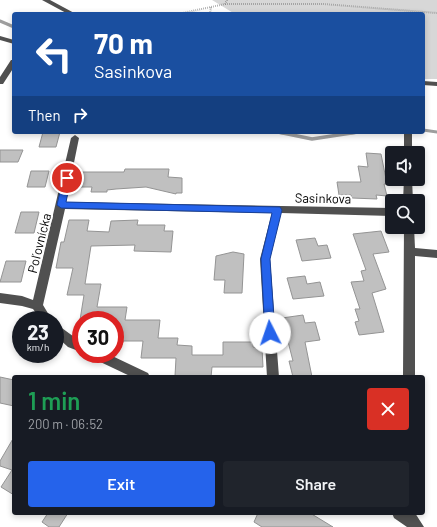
<!DOCTYPE html>
<html lang="en">
<head>
<meta charset="utf-8">
<style>
  :root { --surface:#171b24; --page:#20242c; --text:#f1f3f6; --muted:#9ea1a6; --accent:#2563eb }
  body { margin:0; font-family:Barlow,sans-serif; background:var(--page); color:var(--text); height:100vh; display:flex; flex-direction:column; font-size:15px; white-space:nowrap }
  * { box-sizing:border-box; margin:0 }
  p { font-size:13px; color:var(--muted) }
  .icon { flex:none; width:22px; height:22px; fill:none; stroke:currentColor; stroke-width:2; stroke-linecap:round; stroke-linejoin:round }
  .map { position:relative; flex:1; overflow:hidden }
  .side { position:absolute; left:12px; top:375px; width:413px; height:140px; display:flex; flex-direction:column; background:var(--surface); border-radius:4px; box-shadow:0 2px 6px #0003 }
  .side>* { flex:none }
  .top-card { position:absolute; left:12px; top:12px; width:413px; height:122px; border-radius:4px; box-shadow:0 2px 6px #0003; background:#1a4fa0; color:#fff; overflow:hidden }
  .controls { position:absolute; left:385px; top:146px; display:grid; gap:8px }
  .controls a { display:grid; place-items:center; width:40px; height:40px; border-radius:4px; background:var(--surface); box-shadow:0 2px 6px #0003; font-size:20px }
  .speed { position:absolute; left:12px; top:311px; display:flex; gap:8px; font-size:20px; font-weight:700; text-align:center }
  .speed>* { display:grid; place-content:center; width:52px; height:52px; border-radius:50%; background:var(--surface); box-shadow:0 2px 6px #0003; line-height:1 }
  .speed small { font-size:10px; font-weight:400 }
  .speed .limit { border:6px solid #d22; background:#fff; color:#111 }
  .pin { position:absolute; display:grid; place-items:center; width:34px; height:34px; color:#fff; margin:-17px; border:2px solid #fff; border-radius:50%; box-shadow:0 1px 4px #0007 }
  .me { position:absolute; width:44px; margin:-22px; rotate:356deg; stroke-linejoin:round; filter:drop-shadow(0 0 3px #0008) }
  .turn { display:flex; align-items:center; gap:14px; height:84px; padding:0 16px; font-size:18px }
  .turn .icon { width:52px; height:52px; stroke-width:2.5 }
  .turn b { display:block; font-size:28px; line-height:34px }
  .then { display:flex; align-items:center; height:38px; padding:0 16px; background:#0003; gap:8px; font-size:15px }
  .round { display:grid; place-items:center; flex:none; width:42px; height:42px; border-radius:4px; background:var(--page) }
  .summary { display:flex; align-items:center; justify-content:space-between; height:68px; padding:0 16px }
  h1 { font-size:24px; font-weight:600; line-height:30px; color:#1e9e55 }
  .cta { display:flex; gap:8px; margin-top:auto; padding:8px 16px }
  .cta a { flex:1; height:46px; border-radius:4px; background:var(--accent); color:#fff; font-size:16px; font-weight:600; line-height:46px; text-align:center }
  .cta a+a { background:var(--page); color:var(--text) }
  .map>svg:first-child { display:block }
  .green { fill:#d7d7d7 }
  .lines { fill:none; stroke-linecap:round; stroke-linejoin:round }
  .stream-far1 { stroke:#9e9e9e; stroke-width:3 }
  .stream { stroke:#9e9e9e; stroke-width:3.5 }
  .building { fill:#c0c0c0; stroke:#949494 }
  .path { stroke:#727272; stroke-width:2; stroke-dasharray:0.5 1.5; stroke-linecap:butt }
  .minor { fill:#505050; fill-rule:evenodd }
  .route { fill:#2563eb; stroke:#184099 }
  .labels { text-anchor:middle; dominant-baseline:central; stroke-width:4; stroke-linejoin:round; paint-order:stroke }
  .street-label { font-size:13px; fill:#000; stroke:#fff }
</style>
</head>
<body>
<div class="map">
<svg width="437" height="527" viewBox="0 0 437 527">
  <rect width="100%" height="100%" fill="#fff"/>
  <path class="green" d="M 212,0 L 437,0 L 437,79 L 423,79 L 423,14 L 235,14 Z"/>
  <g class="lines">
    <path class="stream-far1" d="M 0,21 L 14,27
      M 423,130 L 437,132
      M 277,132 L 283,133
      M 351,133 L 360,132"/>
    <path class="stream" d="M 278,132 L 312,139 L 358,132"/>
  </g>
  <path class="building" d="M 43,132 L 60,132 L 56,147 L 39,147 Z
    M 0,150 L 23,150 L 18,162 L 0,162 Z
    M 366,153 L 381,154 L 387,184 L 384,184 L 387,196 L 376,195 L 377,199 L 352,198 L 351,195 L 339,195 L 337,182 L 361,182 L 358,166 L 368,167 Z
    M 125,169 L 169,169 L 168,177 L 182,178 L 182,193 L 176,193 L 176,194 L 146,187 L 116,189 L 107,190 L 107,192 L 91,192 L 92,187 L 78,187 L 81,172 L 124,172 Z
    M 31,171 L 49,171 L 45,187 L 27,187 Z
    M 21,212 L 39,212 L 34,233 L 15,233 Z
    M 69,220 L 89,220 L 87,231 L 109,232 L 111,221 L 138,220 L 137,225 L 165,225 L 164,231 L 173,231 L 171,252 L 134,251 L 135,245 L 91,246 L 85,284 L 101,284 L 97,307 L 127,307 L 125,320 L 160,320 L 158,338 L 178,338 L 177,345 L 192,346 L 192,355 L 223,355 L 223,342 L 253,342 L 253,347 L 262,348 L 263,367 L 212,367 L 211,377 L 175,376 L 176,358 L 141,358 L 143,341 L 123,341 L 122,345 L 115,345 L 115,320 L 80,320 L 84,295 L 67,295 L 73,268 L 56,268 L 61,242 L 64,242 Z
    M 381,231 L 389,252 L 373,254 L 386,289 L 372,293 L 384,332 L 359,335 L 355,322 L 359,321 L 355,309 L 360,309 L 351,282 L 364,281 L 361,271 L 366,270 L 353,234 Z
    M 315,238 L 318,246 L 327,245 L 331,258 L 302,261 L 296,240 Z
    M 233,252 L 244,254 L 242,293 L 224,293 L 225,280 L 214,280 L 216,256 Z
    M 6,261 L 26,261 L 21,282 L 0,282 Z
    M 305,276 L 307,284 L 320,282 L 324,296 L 293,299 L 287,278 Z
    M 303,315 L 305,323 L 315,322 L 320,340 L 305,342 L 312,377 L 293,377 L 289,361 L 293,361 L 282,318 Z
    M 0,377 L 14,380 L 14,406 L 0,403 Z
    M 14,437 L 14,495 L 1,487 L 12,470 L 0,466 L 0,461 Z
    M 48,513 L 68,513 L 59,527 L 49,527 L 42,522 Z
    M 258,513 L 310,513 L 333,527 L 262,527 L 254,522 Z"/>
  <g class="lines">
    <path class="path" d="M 225,4 L 323,4 L 437,13
      M 178,14 L 225,4 L 227,0
      M 210,14 L 211,7"/>
    <path class="minor" d="M 42,0 L 50,0 L 76,14 L 68,14 Z
      M 0,36 L 14,40 L 14,44 L 0,40 Z
      M 11,60 L 14,60 L 14,67 L 3,84 L 0,84 L 0,77 Z
      M 423,81 L 437,82 L 437,86 L 423,85 Z
      M 404,132 L 412,132 L 412,153 L 404,153 Z
      M 75,135 L 79,138 L 66,202 L 392,208 L 392,216 L 281,213 L 270,259 L 279,377 L 267,377 L 260,259 L 272,213 L 65,209 L 43,305 L 52,320 L 41,320 L 33,309 L 22,306 L 0,303 L 0,293 L 22,296 L 33,300 L 71,138 Z
      M 404,179 L 412,179 L 413,201 L 403,201 Z
      M 404,227 L 414,227 L 415,248 L 437,250 L 437,258 L 415,256 L 415,377 L 403,377 Z
      M 55,323 L 81,342 L 81,352 L 68,347 L 55,335 Z
      M 90,354 L 108,354 L 148,373 L 150,377 L 132,377 L 92,358 Z
      M 392,513 L 415,513 L 424,527 L 407,527 L 394,518 Z"/>
  </g>
  <path class="route" d="M 67,175 L 71,178 L 66,202 L 280,207 L 282,210 L 270,259 L 275,333 L 274,336 L 270,337 L 266,336 L 265,333 L 261,259 L 272,213 L 61,208 L 57,205 L 63,178 Z"/>
  <g class="labels">
    <g class="street-label">
      <text transform="translate(323 198) rotate(1)">Sasinkova</text>
      <text transform="translate(39 243) rotate(-76)">Poľovnícka</text>
    </g>
  </g>
</svg>
<div class="controls">
<a><svg class="icon" aria-label="sound" viewBox="0 0 24 24"><path d="M4 9h4l5-4v14l-5-4H4zM17 9q2 3 0 6"/></svg></a>
<a><svg class="icon" aria-label="search" viewBox="0 0 24 24"><circle cx="10" cy="10" r="6"/><path d="M15 15l6 6"/></svg></a>
</div>
<div class="speed"><div>23<small>km/h</small></div><div class="limit">30</div></div>
<div class="pin" style="left:67px;top:178px;background:#d93025"><svg class="icon" aria-label="arrive" viewBox="0 0 24 24"><path d="M6 21V4h12l-3 4 3 4H6"/></svg></div>
<svg class="me" style="left:270px;top:333px" viewBox="-20 -20 40 40"><circle r="19" fill="#fff"/><path d="M0-13L10 11 0 6-10 11z" fill="#2563eb"/></svg>
<div class="top-card">
<div class="turn"><svg class="icon" aria-label="left" viewBox="0 0 24 24"><path d="M17 20v-9H6M10 6l-5 5 5 5"/></svg><div><b>70 m</b>Sasinkova</div></div>
<div class="then">Then<svg class="icon" aria-label="right" viewBox="0 0 24 24"><path d="M7 20v-9h11M14 6l5 5-5 5"/></svg></div>
</div>
<section class="side">
<div class="summary"><div><h1>1 min</h1><p>200 m · 06:52</p></div><a class="round" style="background:#d93025;color:#fff"><svg class="icon" aria-label="close" viewBox="0 0 24 24"><path d="M6 6l12 12M18 6L6 18"/></svg></a></div>
<div class="cta"><a>Exit</a><a>Share</a></div>
</section>
</div>
</body>
</html>
